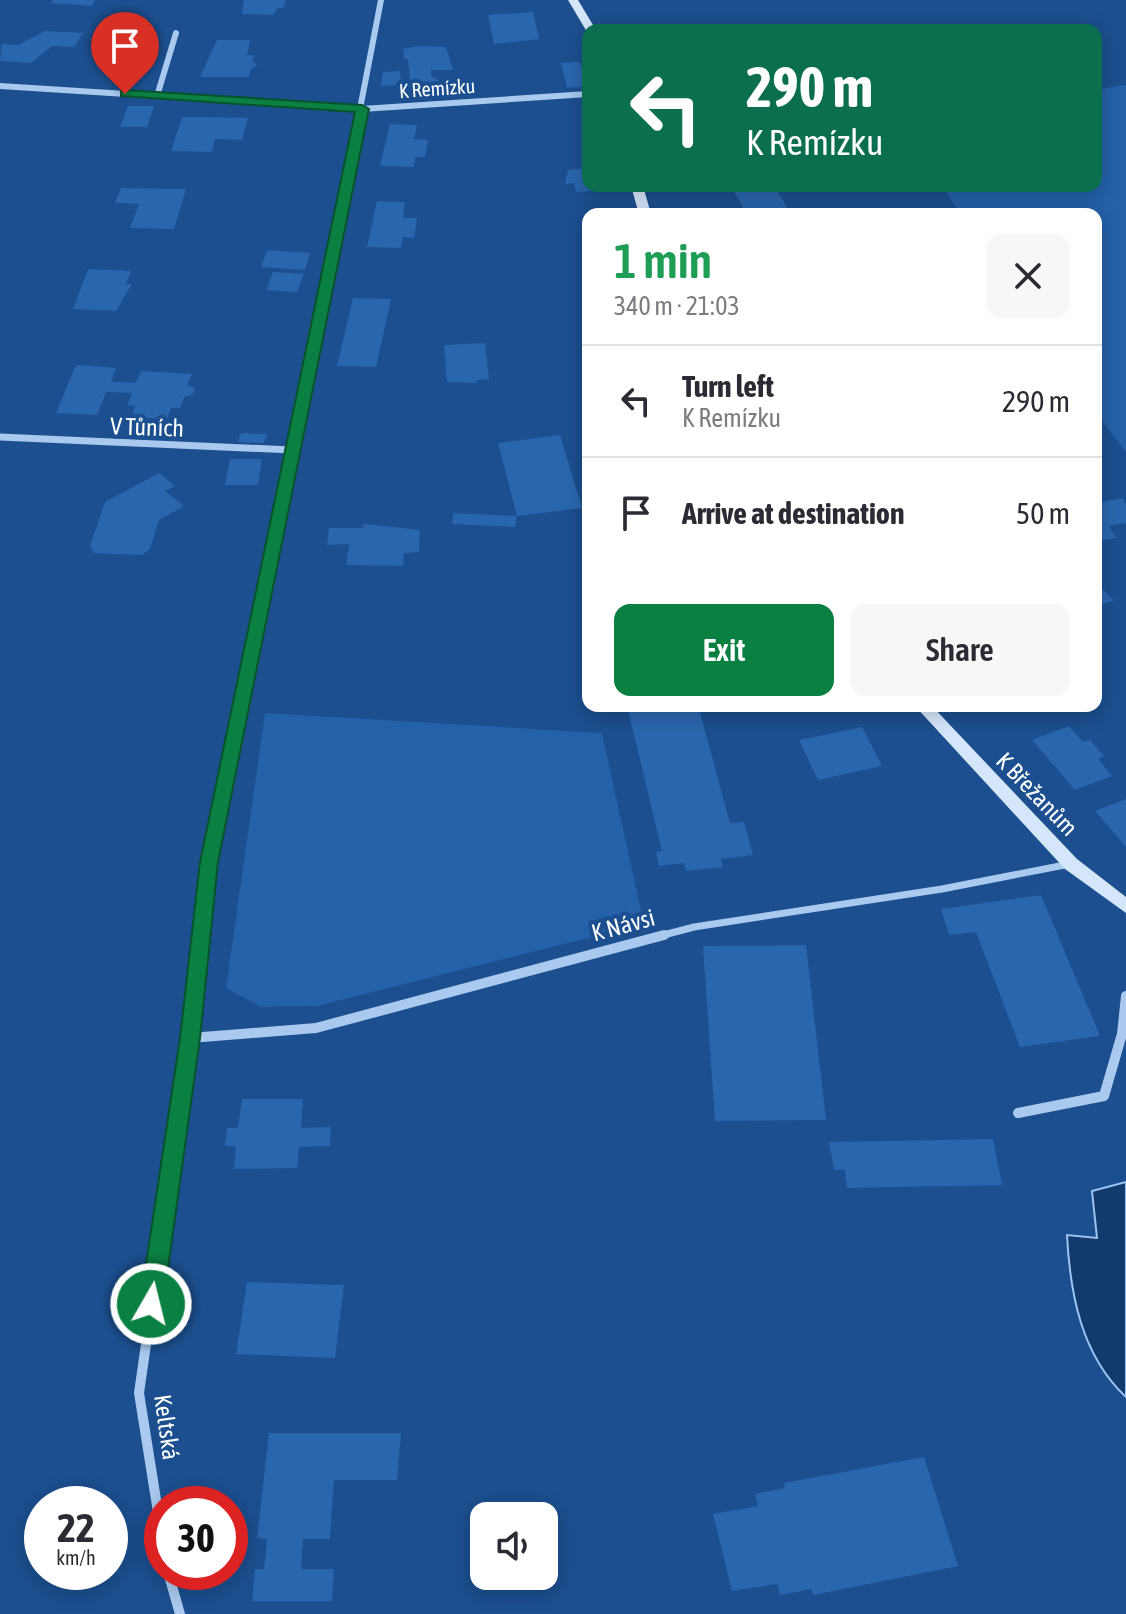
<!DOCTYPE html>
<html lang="en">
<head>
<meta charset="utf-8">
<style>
  :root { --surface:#fff; --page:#f7f7f7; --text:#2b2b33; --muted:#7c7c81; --line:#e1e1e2; --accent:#0b8043 }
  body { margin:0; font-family:"Asap Condensed",sans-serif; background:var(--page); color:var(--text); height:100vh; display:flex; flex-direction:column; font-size:30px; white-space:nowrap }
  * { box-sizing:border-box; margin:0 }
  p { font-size:26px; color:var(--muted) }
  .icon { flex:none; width:44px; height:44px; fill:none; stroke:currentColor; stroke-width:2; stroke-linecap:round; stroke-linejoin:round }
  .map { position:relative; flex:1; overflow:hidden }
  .drawer { position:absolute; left:582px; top:208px; width:520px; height:504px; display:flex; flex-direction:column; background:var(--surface); border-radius:16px; box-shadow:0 4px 20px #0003 }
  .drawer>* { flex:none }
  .top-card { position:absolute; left:582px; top:24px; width:520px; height:168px; border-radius:16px; box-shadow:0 4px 20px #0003; background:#0b6e4f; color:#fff; overflow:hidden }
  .tools { position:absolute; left:470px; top:1502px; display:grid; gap:16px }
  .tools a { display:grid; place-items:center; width:88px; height:88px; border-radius:16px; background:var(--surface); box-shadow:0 4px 20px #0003; font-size:40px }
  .speed { position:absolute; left:24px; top:1486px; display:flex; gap:16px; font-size:40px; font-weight:700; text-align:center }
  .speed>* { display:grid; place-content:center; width:104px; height:104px; border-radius:50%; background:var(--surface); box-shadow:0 4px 20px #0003; line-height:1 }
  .speed small { font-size:20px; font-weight:400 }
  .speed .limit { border:12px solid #d22; background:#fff; color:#111 }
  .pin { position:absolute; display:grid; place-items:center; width:68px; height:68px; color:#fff; margin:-82px -34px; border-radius:50% 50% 50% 0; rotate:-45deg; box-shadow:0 0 8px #0007 }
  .pin .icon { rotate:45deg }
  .me { position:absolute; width:88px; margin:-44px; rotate:8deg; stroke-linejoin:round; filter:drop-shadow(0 0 6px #0008) }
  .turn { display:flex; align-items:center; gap:28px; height:168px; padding:0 32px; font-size:36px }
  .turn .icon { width:104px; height:104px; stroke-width:2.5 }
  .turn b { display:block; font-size:56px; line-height:68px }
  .round { display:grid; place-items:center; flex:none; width:84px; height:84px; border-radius:16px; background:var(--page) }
  .headline { display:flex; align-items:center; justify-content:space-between; height:136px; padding:0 32px }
  h1 { font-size:48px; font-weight:600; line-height:60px; color:#1e9e55 }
  .primary-button { display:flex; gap:16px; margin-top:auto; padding:16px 32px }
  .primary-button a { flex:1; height:92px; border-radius:16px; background:var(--accent); color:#fff; font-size:32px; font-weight:600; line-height:92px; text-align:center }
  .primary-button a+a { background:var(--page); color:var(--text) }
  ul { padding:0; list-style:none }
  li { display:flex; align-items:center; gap:24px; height:112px; padding:0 32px; border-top:2px solid var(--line) }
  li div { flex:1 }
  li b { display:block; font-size:30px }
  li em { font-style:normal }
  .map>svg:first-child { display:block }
  .green { fill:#2461a8 }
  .water { fill:#123a6d; stroke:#9cc4f0; stroke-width:2 }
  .building { fill:#2a66ad }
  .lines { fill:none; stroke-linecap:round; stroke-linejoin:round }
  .street-far2 { stroke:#a9c9ee; stroke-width:6 }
  .street-far1 { stroke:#a9c9ee; stroke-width:7 }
  .street { stroke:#a9c9ee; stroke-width:10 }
  .secondary { fill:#d6e6fa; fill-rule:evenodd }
  .route { fill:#0b8043; stroke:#07532c; stroke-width:2 }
  .labels { text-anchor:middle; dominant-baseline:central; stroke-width:8; stroke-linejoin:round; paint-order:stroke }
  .far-street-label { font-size:20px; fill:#fff; stroke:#1b4f8f }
  .street-label { font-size:24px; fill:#fff; stroke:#1b4f8f }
</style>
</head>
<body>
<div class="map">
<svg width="1126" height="1614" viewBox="0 0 1126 1614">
  <rect width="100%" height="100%" fill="#1b4f8f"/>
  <path class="green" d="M 1126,85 L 1126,452 L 1096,413 L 1096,214 L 961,214 L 942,186 L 1096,186 L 1096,90 Z
    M 265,713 L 602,733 L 644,924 L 317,1006 L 261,1007 L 226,988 Z"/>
  <path class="water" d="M 1126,1182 L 1126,1397 C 1081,1355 1070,1293 1067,1235 L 1097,1238 L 1092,1191 Z"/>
  <path class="building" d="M 53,0 L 95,0 L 92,6 L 51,3 Z
    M 244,0 L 286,0 L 283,8 L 277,8 L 274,15 L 242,14 Z
    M 533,12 L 539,39 L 494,44 L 488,15 Z
    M 45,31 L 83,33 L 74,47 L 52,46 L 31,63 L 0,61 L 2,44 L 18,45 Z
    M 217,40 L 250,40 L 247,55 L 254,55 L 252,62 L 258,64 L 250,70 L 249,77 L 200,77 Z
    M 418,46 L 446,47 L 453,70 L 431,70 L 431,76 L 439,80 L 436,83 L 410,82 L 408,59 L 404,59 L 403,49 Z
    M 580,62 L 587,86 L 567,88 L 561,63 Z
    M 400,71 L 401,85 L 381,86 L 383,72 Z
    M 128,106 L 154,106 L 147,127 L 120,127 Z
    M 182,117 L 206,117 L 248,118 L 242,140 L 215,139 L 212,152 L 171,151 Z
    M 390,124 L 417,125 L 414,139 L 428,140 L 425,157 L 415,157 L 414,167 L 380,166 Z
    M 586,168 L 588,186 L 605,186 L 606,190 L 576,192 L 574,183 L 565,184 L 568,170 Z
    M 731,186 L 774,186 L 791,214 L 747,214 Z
    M 121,188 L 186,189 L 174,229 L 130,228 L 139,204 L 115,203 Z
    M 377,201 L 405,202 L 403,218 L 417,218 L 414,238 L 403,237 L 401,248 L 367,247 Z
    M 267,250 L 310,253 L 305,270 L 261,267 Z
    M 88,269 L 131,271 L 126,284 L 132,284 L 116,311 L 73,309 Z
    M 273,272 L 304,274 L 297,292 L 266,290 Z
    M 353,298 L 391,299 L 376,367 L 337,366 Z
    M 485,343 L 489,379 L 477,380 L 477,383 L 447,382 L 444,345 Z
    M 76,365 L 116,368 L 111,382 L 136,383 L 141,371 L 192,374 L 187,385 L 195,388 L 193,394 L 184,397 L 180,408 L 171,408 L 167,419 L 132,417 L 135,406 L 127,405 L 132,393 L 106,392 L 97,415 L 56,413 Z
    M 241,433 L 267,434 L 264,443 L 238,442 Z
    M 560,435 L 582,508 L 517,516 L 498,443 Z
    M 230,459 L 262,459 L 258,485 L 225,485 Z
    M 159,473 L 175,486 L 165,491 L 184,506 L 159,520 L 150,549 L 142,555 L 94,553 L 90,546 L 105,502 Z
    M 1122,498 L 1126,504 L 1126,523 L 1109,526 L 1116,538 L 1096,541 L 1096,503 Z
    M 453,513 L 517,516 L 515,527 L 452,524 Z
    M 364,524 L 420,530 L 419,552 L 404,553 L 403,566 L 346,565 L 349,544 L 327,545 L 329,528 L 363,528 Z
    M 1096,583 L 1114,600 L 1096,607 Z
    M 627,706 L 708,706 L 699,709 L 730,823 L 744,822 L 753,855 L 721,859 L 723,867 L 686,871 L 684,863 L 659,866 L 656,852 L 662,851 Z
    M 1069,726 L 1083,742 L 1090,740 L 1104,756 L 1098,759 L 1112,776 L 1075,790 L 1032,740 Z
    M 862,727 L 882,766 L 818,780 L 799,740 Z
    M 1126,799 L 1126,847 L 1095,811 Z
    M 1041,895 L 1100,1036 L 1020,1047 L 976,932 L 949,935 L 941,909 Z
    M 806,945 L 826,1120 L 715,1121 L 703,946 Z
    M 242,1099 L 303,1099 L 301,1128 L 331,1127 L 330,1146 L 299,1147 L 297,1168 L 234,1169 L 236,1146 L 225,1146 L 227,1128 L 238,1128 Z
    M 993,1139 L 1002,1185 L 847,1188 L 845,1170 L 834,1170 L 829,1142 Z
    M 247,1282 L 344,1285 L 335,1358 L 236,1354 Z
    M 269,1433 L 401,1433 L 397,1480 L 334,1480 L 330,1539 L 303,1539 L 301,1569 L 334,1569 L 332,1601 L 252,1601 L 255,1569 L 264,1569 L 267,1539 L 257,1538 Z
    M 924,1457 L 958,1566 L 813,1595 L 811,1589 L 780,1595 L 777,1584 L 732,1591 L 713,1514 L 758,1506 L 755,1494 L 785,1488 L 784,1483 Z"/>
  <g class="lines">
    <path class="street-far2" d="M 0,86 L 362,109 L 588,94
      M 157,96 L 176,33
      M 302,410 L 381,0"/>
    <path class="street-far1" d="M 0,437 L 292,450
      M 201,937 L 209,862 L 303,408
      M 656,937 L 694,927 L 942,889 L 1070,864"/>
    <path class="street" d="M 190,1038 L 316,1028 L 664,935
      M 1018,1113 L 1104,1096 L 1122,1034 L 1126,996
      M 162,1537 L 139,1393 L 190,1038 L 201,935
      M 168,1572 L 180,1614"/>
    <path class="secondary" d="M 568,0 L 578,0 L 596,30 L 587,32 Z
      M 631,186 L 643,186 L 651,214 L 639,214 Z
      M 915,706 L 932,706 L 1077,859 L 1126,897 L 1126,913 L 1065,869 Z"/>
  </g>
  <path class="route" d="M 125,90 L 362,105 L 369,109 L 218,862 L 200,1038 L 163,1304 L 159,1311 L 151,1314 L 144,1311 L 140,1304 L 180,1038 L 200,862 L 355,112 L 121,96 L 121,91 Z"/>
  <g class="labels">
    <g class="far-street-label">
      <text transform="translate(437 88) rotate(-4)">K Remízku</text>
    </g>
    <g class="street-label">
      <text transform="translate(147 427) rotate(2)">V Tůních</text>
      <text transform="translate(1037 794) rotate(46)">K Břežanům</text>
      <text transform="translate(623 925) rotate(-15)">K Návsi</text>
      <text transform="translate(167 1427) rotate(82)">Keltská</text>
    </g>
  </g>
</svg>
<div class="tools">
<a><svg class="icon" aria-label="sound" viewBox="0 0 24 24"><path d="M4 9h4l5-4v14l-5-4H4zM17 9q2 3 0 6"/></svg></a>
</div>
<div class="speed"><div>22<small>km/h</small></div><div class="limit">30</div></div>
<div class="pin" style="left:125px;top:94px;background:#d93025"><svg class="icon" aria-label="arrive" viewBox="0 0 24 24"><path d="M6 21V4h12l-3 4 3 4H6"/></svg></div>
<svg class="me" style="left:151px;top:1304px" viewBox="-20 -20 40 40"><circle r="17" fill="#0b8043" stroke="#fff" stroke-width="3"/><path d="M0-11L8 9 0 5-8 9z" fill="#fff"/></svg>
<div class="top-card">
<div class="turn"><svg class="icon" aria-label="left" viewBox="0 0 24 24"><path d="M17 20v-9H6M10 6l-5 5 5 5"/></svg><div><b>290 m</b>K Remízku</div></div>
</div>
<section class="drawer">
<div class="headline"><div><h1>1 min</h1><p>340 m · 21:03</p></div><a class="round"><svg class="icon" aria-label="close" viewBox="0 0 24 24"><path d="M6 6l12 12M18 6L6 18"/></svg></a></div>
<ul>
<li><svg class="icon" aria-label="left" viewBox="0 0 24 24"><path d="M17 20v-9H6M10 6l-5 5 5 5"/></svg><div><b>Turn left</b><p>K Remízku</p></div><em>290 m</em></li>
<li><svg class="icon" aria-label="arrive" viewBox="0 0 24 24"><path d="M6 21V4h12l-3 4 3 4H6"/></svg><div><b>Arrive at destination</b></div><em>50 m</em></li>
</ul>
<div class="primary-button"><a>Exit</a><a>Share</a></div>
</section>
</div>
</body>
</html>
